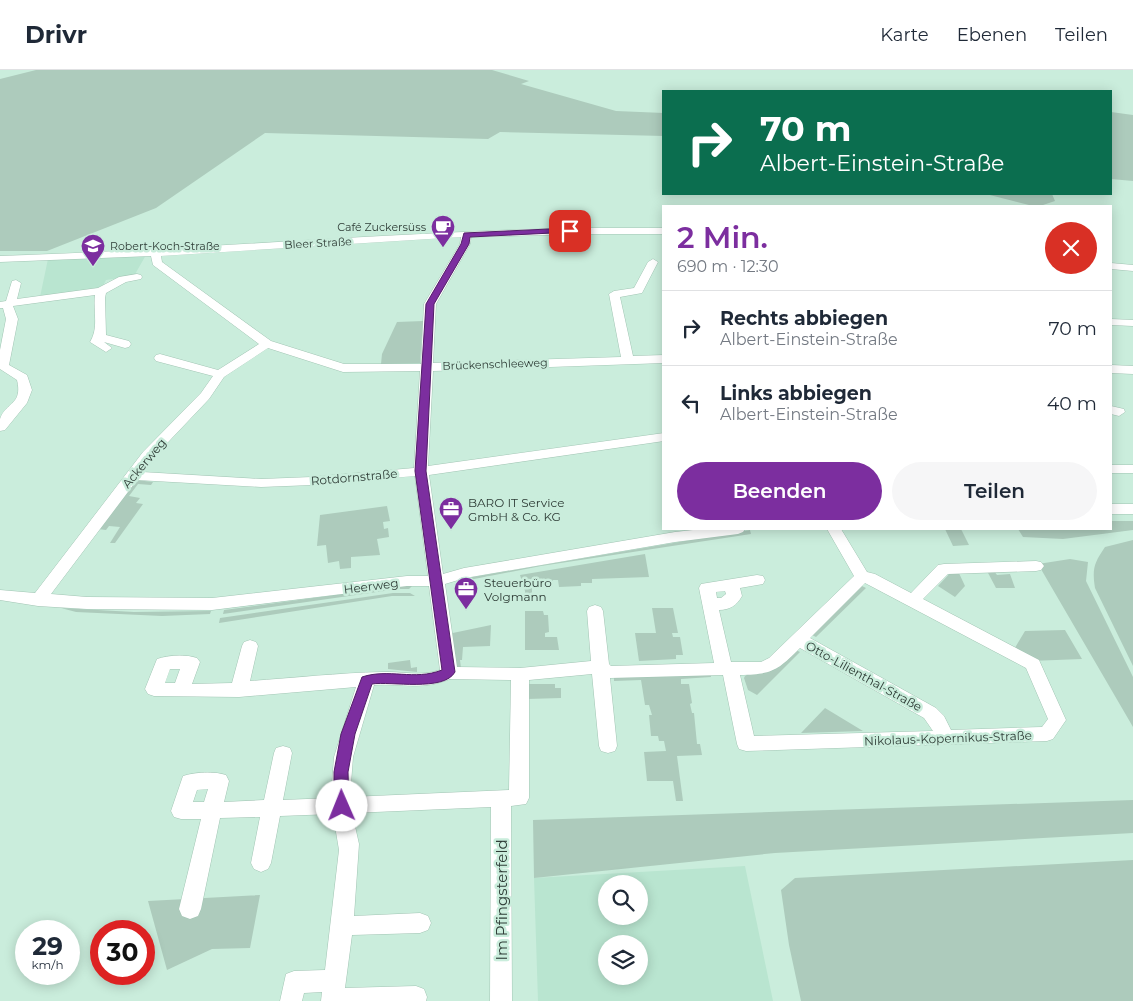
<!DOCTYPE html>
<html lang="de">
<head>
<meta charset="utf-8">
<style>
  :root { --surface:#fff; --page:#f6f6f7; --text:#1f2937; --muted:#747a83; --line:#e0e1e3; --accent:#7c2e9f }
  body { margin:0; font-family:Montserrat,sans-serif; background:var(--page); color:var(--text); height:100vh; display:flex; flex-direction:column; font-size:19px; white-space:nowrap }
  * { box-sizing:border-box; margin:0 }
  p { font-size:16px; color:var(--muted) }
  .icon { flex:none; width:28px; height:28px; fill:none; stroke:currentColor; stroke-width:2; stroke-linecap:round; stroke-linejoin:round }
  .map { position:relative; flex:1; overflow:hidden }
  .details { position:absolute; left:662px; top:135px; width:450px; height:325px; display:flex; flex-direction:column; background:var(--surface); border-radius:0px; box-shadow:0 2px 12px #0003 }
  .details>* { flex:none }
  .banner { position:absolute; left:662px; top:20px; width:450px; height:105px; border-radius:0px; box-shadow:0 2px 12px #0003; background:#0b6e4f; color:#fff; overflow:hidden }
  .buttons { position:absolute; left:598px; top:805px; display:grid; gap:10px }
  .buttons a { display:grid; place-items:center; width:50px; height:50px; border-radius:50%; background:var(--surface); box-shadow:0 2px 12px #0003; font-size:25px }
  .speed { position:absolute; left:15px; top:850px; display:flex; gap:10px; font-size:25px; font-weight:700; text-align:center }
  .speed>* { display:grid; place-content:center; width:65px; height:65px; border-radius:50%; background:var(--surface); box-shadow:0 2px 12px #0003; line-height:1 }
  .speed small { font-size:12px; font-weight:400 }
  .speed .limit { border:8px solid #d22; background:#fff; color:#111 }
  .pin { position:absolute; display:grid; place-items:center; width:42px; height:42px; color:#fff; margin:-21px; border-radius:10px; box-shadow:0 2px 8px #0006 }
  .me { position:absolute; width:55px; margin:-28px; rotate:359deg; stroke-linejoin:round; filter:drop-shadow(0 0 4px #0008) }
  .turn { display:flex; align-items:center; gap:18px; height:105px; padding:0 15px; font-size:22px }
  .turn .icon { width:65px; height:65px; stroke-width:2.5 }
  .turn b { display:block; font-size:35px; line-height:42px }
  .round { display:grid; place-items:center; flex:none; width:52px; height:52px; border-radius:26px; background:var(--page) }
  .head { display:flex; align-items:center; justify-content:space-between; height:85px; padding:0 15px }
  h1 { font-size:30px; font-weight:600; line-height:38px; color:var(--accent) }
  .button { display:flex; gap:10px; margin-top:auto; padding:10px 15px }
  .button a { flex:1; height:58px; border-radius:30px; background:var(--accent); color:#fff; font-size:20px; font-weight:600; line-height:58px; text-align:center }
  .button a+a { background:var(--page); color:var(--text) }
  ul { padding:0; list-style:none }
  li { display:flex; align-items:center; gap:15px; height:75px; padding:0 15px; border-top:1px solid var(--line) }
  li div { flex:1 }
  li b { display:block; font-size:19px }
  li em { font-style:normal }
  header { display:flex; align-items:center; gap:30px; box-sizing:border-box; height:70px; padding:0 25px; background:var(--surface); border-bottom:1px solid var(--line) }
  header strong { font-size:24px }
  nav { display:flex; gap:28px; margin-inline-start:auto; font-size:18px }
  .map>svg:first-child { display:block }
  .built { fill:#b9e5d0; fill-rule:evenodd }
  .green { fill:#adcbbc }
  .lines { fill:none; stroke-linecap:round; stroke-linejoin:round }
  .minor-casing { stroke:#a2c5b4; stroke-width:1 }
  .minor { fill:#fff; fill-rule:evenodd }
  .route { fill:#7c2e9f; stroke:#511e67 }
  .labels { text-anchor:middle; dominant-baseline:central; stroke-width:5; stroke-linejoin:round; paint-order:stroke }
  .far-poi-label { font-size:11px; fill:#2e3c36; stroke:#caeddc; text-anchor:end }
  .far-street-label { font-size:11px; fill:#2e3c36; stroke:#caeddc }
  .street-label { font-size:12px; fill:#2e3c36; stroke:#caeddc }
  .poi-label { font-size:12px; fill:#2e3c36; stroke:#caeddc; text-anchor:start }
  .near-street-label { font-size:15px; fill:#2e3c36; stroke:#caeddc }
</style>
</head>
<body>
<header>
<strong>Drivr</strong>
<nav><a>Karte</a><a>Ebenen</a><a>Teilen</a></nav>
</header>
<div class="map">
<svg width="1133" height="931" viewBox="0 0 1133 931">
  <rect width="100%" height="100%" fill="#caeddc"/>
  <path class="built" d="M 146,185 L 134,206 L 106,210 L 103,216 L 99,219 L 40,227 L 48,189 Z
    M 745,796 L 773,931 L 538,931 L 534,808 ZM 606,814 L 639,814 L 639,846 L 606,846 ZM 606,874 L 639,874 L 639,906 L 606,906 Z"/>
  <path class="green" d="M 36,0 L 492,0 L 529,11 L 521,14 L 616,41 L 664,43 L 664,66 L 500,62 L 488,69 L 265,63 L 156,138 L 47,181 L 0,181 L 0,9 Z
    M 1111,42 L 1133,45 L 1133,111 L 1111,109 Z
    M 986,124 L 1052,124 L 1055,131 L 1040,136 L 1033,136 Z
    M 423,251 L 420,293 L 381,294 L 382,284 L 397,252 Z
    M 136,410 L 153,412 L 151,415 L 138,414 L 129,426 L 140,428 L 136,433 L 143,434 L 115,473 L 110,473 L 120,457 L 109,456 L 106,460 L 98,459 Z
    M 387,436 L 390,451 L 383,452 L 384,459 L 388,458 L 389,467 L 377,469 L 380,485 L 351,487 L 351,498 L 340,499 L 339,491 L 328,493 L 326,475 L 317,476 L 320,445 Z
    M 1111,451 L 1133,451 L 1133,460 L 1063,469 L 1023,467 L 1018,459 L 1111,459 Z
    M 945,459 L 961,459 L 969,475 L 953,476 Z
    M 750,460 L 751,464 L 541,496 L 469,510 L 461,509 Z
    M 1133,470 L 1133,596 L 1095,518 C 1092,499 1094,493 1105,477 Z
    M 645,484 L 649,507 L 592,509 L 592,513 L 581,513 L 581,516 L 559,517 L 558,510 L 553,510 L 553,517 L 532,518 L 532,531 L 525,531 L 525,521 L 520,505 Z
    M 1070,489 L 1088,492 L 1086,511 L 1133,607 L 1133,657 L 1038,494 Z
    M 952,501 L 958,501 L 965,516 L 955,527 L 938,516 Z
    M 987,501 L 994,501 L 997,505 L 1010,504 L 1015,518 L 996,518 Z
    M 860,515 L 866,518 L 816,567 L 810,564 Z
    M 402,516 L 412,516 L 409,519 L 398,519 L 223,544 L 224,540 Z
    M 393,523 L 410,523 L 415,526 L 392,526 L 219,553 L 220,548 Z
    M 61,538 L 134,542 L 211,541 L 210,544 L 162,546 L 76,542 Z
    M 652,538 L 673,538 L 678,563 L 672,563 L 673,567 L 680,567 L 683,585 L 676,585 L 676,589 L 639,591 L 635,563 L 656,563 Z
    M 525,541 L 543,541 L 544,545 L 548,545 L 549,562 L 545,563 L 545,567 L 557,567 L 559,580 L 525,580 Z
    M 491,555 L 490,576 L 463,577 L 462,590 L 460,590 L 461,598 L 455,596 L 448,564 Z
    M 1065,560 L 1082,589 L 1030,591 L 1013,581 L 1025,561 Z
    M 794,579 L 800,582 L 757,625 L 748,620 L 744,608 L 745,606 Z
    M 410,590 L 411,598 L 417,597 L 417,602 L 388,599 L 388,593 Z
    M 710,600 L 711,607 L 681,609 L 681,614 L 689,614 L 692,633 L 690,634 L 692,643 L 694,643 L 697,674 L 700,674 L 702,685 L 677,686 L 683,731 L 676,731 L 673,711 L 647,711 L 644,682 L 666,681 L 664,671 L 659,671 L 658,666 L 651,666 L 649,645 L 652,645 L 649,635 L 645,635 L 641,610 L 614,611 L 614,607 Z
    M 527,614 L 555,614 L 555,618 L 561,618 L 561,628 L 527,629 Z
    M 825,638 L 863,661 L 801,663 Z
    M 1133,730 L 1133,763 L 775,783 L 534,808 L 533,750 Z
    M 1133,790 L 1133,931 L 801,931 L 789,875 L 781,820 L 795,808 Z
    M 260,825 L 250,878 L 212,879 L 167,900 L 148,831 Z"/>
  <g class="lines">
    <defs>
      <path id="minor" d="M 581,158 L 664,158 L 664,164 L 581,164 L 471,167 L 470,174 L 436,234 L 433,293 L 621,287 L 609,224 L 614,221 L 634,218 L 648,192 L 653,189 L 658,192 L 642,223 L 620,227 L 633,286 L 664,285 L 664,293 L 433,301 L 428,396 L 664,363 L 664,371 L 429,405 L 443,504 L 464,498 L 675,462 L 702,459 L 745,459 L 743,462 L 738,464 L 675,472 L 465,508 L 445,514 L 457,597 L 520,598 L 591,591 L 587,541 L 589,537 L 595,535 L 601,537 L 603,541 L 609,594 L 611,596 L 714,593 L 699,518 L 701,514 L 707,513 L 757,505 L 763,506 L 765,510 L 763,514 L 740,518 L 742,526 C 737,535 730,540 719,540 L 731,592 L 761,592 L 769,588 L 854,506 L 827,459 L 841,459 L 867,502 L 875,504 L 911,523 L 938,495 L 944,494 L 1036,491 L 1041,492 L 1044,496 L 1041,500 L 1036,501 L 948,504 L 923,529 L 1039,590 L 1066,650 L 1053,669 L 1047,671 L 746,681 L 739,679 L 737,674 L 723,605 L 610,608 L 617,676 L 615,681 L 608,683 L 601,681 L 599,676 L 592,604 L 529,610 L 529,728 L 526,734 L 511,736 L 512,931 L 490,931 L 491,737 L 352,743 L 359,774 L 354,846 L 420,843 L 428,846 L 431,853 L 428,860 L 420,863 L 352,865 L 345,918 L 416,916 L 424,919 L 427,927 L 426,931 L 321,931 L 322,922 L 304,923 L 302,931 L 280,931 L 286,904 L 294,901 L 325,900 L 339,780 L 333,744 L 280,746 L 271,793 L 268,799 L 261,802 L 254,799 L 251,793 L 260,747 L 220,748 L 201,839 L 198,846 L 190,849 L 182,846 L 179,839 L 201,749 L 181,749 L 174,747 L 171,741 L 183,706 C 195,702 214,701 226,705 L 229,711 L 224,732 L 264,730 L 274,683 L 276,678 L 283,676 L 290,678 L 292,683 L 283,730 L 331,728 L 334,687 L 356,617 L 239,627 L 154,626 L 148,624 L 145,619 L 157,589 C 169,585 185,584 197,588 L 200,592 L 192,614 L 232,613 L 242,576 L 244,572 L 250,570 L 256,572 L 258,576 L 250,611 C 294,608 338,603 382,602 C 402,601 420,607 440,600 L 429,516 L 407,516 L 212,540 L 87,539 L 38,536 L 0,530 L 0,520 L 35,523 L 143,382 L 201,323 L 213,306 L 156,291 L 154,288 L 156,285 L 160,284 L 218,300 L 259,274 L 153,195 L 151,186 L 0,192 L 0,186 C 194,180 387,162 581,158 ZM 461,167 L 460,174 L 424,234 L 421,294 L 344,294 L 271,271 L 162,192 L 161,186 ZM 268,278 L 343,302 L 420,301 L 414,398 L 312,407 L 261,409 L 142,402 L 153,388 L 209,329 L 224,307 ZM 415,406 L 428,506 L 407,506 L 212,528 L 87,527 L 51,524 L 137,410 L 261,417 L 312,415 ZM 865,513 L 1026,598 L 1048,649 L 1042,657 L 951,660 L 944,646 L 936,638 L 810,568 ZM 725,521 L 726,524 L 721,528 L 717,528 L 716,522 ZM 800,578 L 924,648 L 933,661 L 754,666 L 740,605 C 773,604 777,601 800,578 ZM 170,599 L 180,599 L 175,613 L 165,613 ZM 450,609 L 511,610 L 509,720 L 350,727 L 353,687 L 374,615 C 404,613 420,621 450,609 ZM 208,719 L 204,732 L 193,732 L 197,720 Z
        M 1111,193 L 1133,195 L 1133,201 L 1111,199 Z
        M 137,204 L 141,205 L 142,207 L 141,209 L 126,212 L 106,223 L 105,228 L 106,265 L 129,271 L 131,274 L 129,277 L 125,278 L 104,272 L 112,278 L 106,282 L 90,272 C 99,258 93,241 95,225 L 13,236 L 18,249 L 9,295 L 27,305 L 32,320 L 27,333 L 5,360 L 0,361 C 0,358 0,352 0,349 C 6,332 23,335 17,310 L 0,299 L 0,280 L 6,249 L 3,238 L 0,238 L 0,232 L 6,231 L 12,211 L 16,210 L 21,213 L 17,229 L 98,218 L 119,207 Z
        M 1111,249 L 1133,250 L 1133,256 L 1111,255 Z
        M 1111,295 L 1133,296 L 1133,304 L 1111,303 Z
        M 1111,336 L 1124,339 L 1125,342 L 1119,346 L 1111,344 Z
        M 1111,395 L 1133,395 L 1133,403 L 1111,403 Z
        M 1111,434 L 1133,434 L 1133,444 L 1111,444 Z"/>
    </defs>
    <use href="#minor" class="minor-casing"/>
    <use href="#minor" class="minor"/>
  </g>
  <path class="route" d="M 570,158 L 573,159 L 573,162 L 470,167 L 469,174 L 434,234 L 426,401 L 455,602 C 444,622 390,611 372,614 L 355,664 L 348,702 L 349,736 L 347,740 L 342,742 L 336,740 L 334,736 L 334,702 L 341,664 L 362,607 C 389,598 414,611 442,600 L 415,401 L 426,234 L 461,174 L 464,163 Z"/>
  <defs>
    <symbol id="cafe-pin" viewBox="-11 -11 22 30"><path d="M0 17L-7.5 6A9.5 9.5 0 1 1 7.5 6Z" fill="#7c2e9f" stroke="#caeddc"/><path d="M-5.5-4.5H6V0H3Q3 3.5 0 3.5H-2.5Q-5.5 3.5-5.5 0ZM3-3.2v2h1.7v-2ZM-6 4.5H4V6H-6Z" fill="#fff"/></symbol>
    <symbol id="school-pin" viewBox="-11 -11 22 30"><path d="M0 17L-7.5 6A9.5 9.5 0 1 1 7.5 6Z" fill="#7c2e9f" stroke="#caeddc"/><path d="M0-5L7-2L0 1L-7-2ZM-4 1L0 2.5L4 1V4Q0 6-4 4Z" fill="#fff"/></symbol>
    <symbol id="office-pin" viewBox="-11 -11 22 30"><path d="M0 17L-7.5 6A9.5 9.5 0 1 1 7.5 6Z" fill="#7c2e9f" stroke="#caeddc"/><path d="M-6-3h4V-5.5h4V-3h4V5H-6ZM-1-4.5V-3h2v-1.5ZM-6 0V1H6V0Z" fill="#fff"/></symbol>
  </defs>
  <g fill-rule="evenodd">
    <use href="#cafe-pin" x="429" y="143" width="28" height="38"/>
    <use href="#school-pin" x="79" y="162" width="28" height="38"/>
    <use href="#office-pin" x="437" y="425" width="28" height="38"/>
    <use href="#office-pin" x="452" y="505" width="28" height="38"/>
  </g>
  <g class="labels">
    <g class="far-poi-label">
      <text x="426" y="157">Café Zuckersüss</text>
      <text x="110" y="176" text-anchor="start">Robert-Koch-Straße</text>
    </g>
    <g class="far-street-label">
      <text transform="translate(318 173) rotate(-3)">Bleer Straße</text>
      <text transform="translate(495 294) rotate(-2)">Brückenschleeweg</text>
    </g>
    <g class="street-label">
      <text transform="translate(144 393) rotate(-50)">Ackerweg</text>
      <text transform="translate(354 407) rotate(-5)">Rotdornstraße</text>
      <text transform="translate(371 516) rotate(-7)">Heerweg</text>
      <text transform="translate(864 606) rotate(29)">Otto-Lilienthal-Straße</text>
      <text transform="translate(948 668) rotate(-2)">Nikolaus-Kopernikus-Straße</text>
    </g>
    <g class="poi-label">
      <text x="468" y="432">BARO IT Service<tspan x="468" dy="14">GmbH &amp; Co. KG</tspan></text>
      <text x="484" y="512">Steuerbüro<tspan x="484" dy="14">Volgmann</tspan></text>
    </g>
    <g class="near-street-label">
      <text transform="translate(501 830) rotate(-90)">Im Pfingsterfeld</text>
    </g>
  </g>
</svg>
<div class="buttons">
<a><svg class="icon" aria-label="search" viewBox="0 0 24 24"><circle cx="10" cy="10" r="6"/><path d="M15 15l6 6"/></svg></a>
<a><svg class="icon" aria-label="layers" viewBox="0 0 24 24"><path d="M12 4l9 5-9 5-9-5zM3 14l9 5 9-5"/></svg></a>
</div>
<div class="speed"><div>29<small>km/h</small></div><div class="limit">30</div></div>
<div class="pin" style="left:570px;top:161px;background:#d93025"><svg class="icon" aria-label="arrive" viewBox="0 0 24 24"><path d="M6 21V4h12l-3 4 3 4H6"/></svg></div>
<svg class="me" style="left:342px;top:736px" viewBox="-20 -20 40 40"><circle r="19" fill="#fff"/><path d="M0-13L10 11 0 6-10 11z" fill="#7c2e9f"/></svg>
<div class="banner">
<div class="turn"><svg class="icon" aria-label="right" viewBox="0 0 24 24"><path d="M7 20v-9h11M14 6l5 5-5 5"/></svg><div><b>70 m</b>Albert-Einstein-Straße</div></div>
</div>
<section class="details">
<div class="head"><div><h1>2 Min.</h1><p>690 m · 12:30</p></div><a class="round" style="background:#d93025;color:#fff"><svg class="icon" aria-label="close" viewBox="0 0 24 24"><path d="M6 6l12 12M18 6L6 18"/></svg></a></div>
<ul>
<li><svg class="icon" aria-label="right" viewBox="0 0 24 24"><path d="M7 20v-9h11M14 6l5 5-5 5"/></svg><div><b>Rechts abbiegen</b><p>Albert-Einstein-Straße</p></div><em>70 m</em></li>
<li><svg class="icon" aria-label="left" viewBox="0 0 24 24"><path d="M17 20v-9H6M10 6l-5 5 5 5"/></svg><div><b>Links abbiegen</b><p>Albert-Einstein-Straße</p></div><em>40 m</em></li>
</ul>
<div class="button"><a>Beenden</a><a>Teilen</a></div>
</section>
</div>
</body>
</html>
